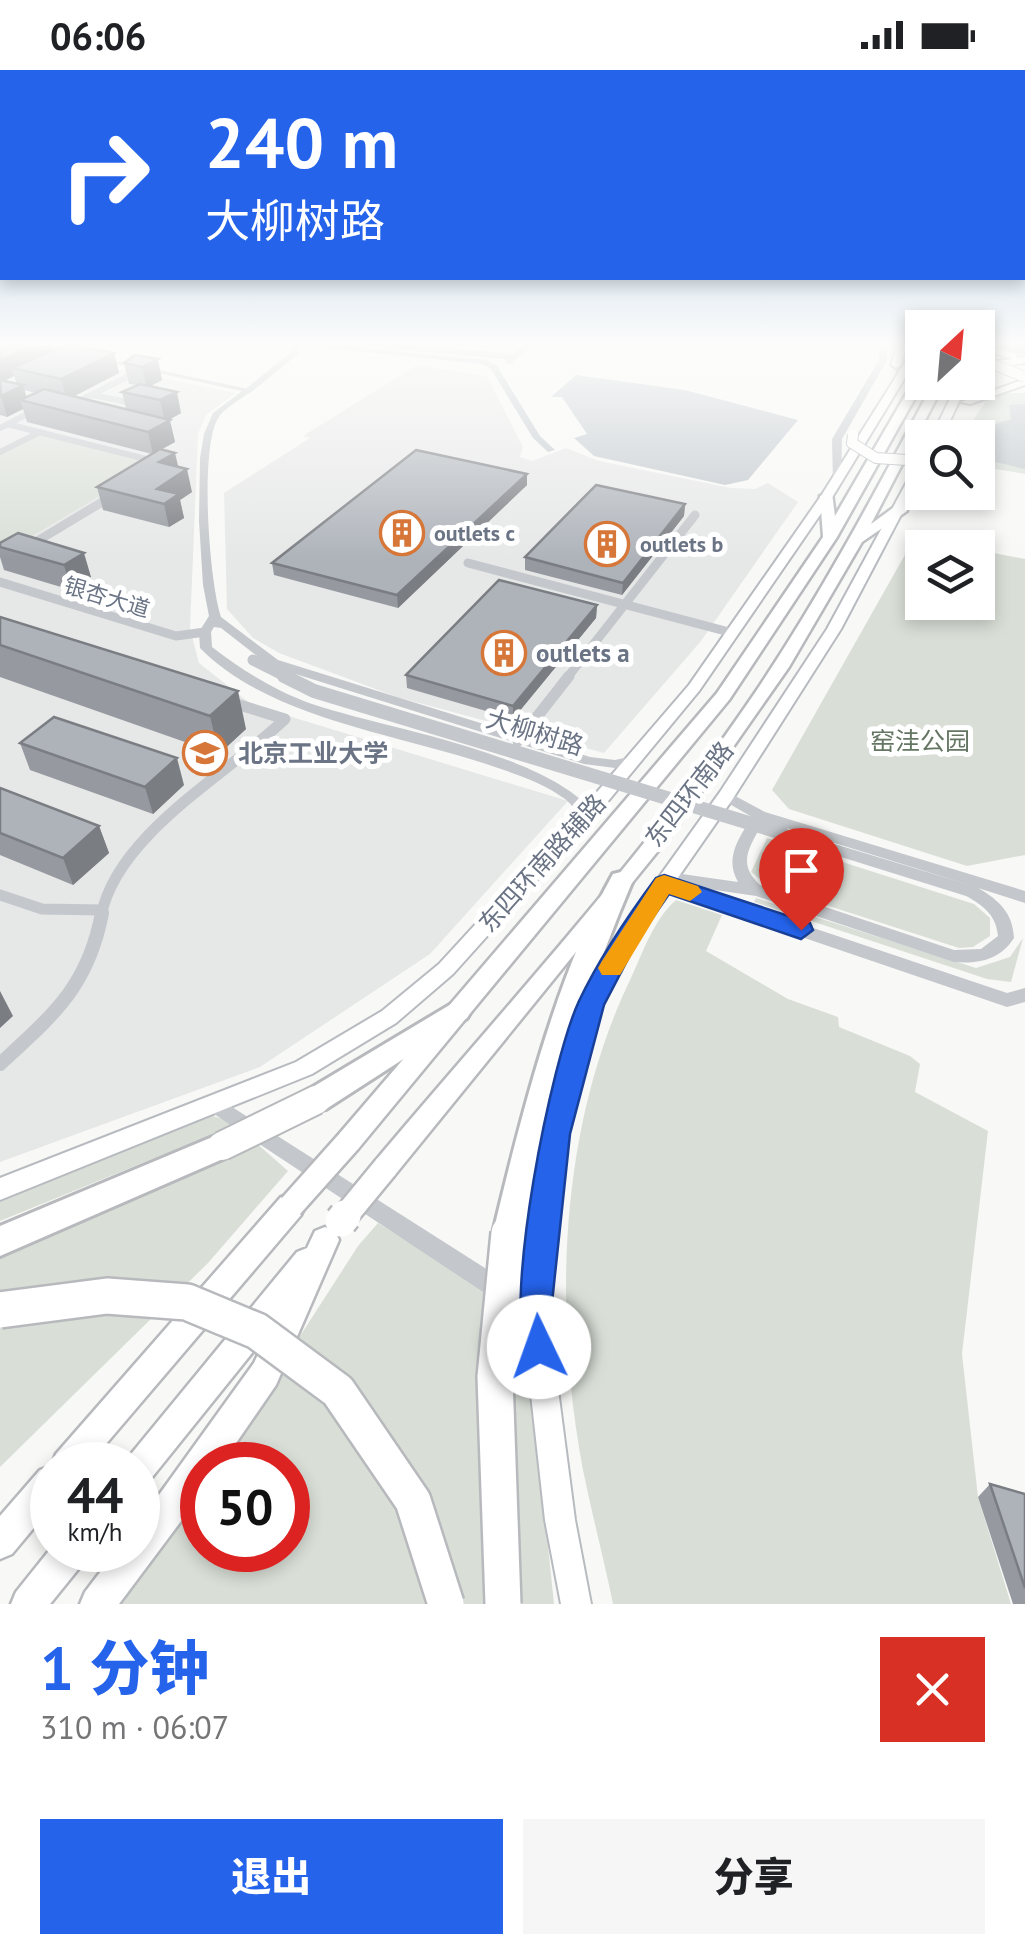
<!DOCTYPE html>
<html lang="zh">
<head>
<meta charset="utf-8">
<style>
  :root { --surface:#fff; --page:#f6f6f6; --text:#202124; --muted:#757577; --accent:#2563eb }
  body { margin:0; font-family:"PT Sans","Noto Sans SC",sans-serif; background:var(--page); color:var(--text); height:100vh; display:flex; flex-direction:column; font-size:38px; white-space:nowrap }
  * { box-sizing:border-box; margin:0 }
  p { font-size:32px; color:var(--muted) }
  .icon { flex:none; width:55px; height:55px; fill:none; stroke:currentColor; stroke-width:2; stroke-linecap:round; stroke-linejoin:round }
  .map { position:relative; height:1534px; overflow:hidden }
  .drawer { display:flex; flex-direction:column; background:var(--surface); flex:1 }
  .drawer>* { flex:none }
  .banner { position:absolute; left:0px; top:0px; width:1025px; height:210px; box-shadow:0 5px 15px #0003; background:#2563eb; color:#fff; overflow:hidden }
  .needle { width:65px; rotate:26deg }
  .buttons { position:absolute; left:905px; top:240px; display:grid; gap:20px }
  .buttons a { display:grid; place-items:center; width:90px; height:90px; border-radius:0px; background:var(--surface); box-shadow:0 5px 15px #0003; font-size:50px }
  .speed { position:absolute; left:30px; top:1372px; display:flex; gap:20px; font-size:50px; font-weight:700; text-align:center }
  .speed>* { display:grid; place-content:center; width:130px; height:130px; border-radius:50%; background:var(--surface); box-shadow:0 5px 15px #0003; line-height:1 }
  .speed small { font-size:25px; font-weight:400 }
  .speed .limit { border:15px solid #d22; background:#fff; color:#111 }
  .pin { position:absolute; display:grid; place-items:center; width:85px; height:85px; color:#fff; margin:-102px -42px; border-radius:50% 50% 50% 0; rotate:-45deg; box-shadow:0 0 10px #0007 }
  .pin .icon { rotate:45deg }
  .me { position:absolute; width:110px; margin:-55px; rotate:357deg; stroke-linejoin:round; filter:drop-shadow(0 0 8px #0008) }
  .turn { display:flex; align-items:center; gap:35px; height:210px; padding:0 40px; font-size:45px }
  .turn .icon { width:130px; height:130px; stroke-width:2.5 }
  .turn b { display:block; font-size:70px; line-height:85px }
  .round { display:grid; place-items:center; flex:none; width:105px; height:105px; border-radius:0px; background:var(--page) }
  .head { display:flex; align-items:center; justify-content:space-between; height:170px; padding:0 40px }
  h1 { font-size:60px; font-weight:800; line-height:75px; color:var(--accent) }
  .button { display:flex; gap:20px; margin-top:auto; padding:20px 40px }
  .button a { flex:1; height:115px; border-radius:0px; background:var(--accent); color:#fff; font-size:40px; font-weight:800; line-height:115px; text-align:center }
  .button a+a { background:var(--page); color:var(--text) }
  .status { display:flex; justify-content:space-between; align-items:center; height:70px; padding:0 50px; background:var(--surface); direction:ltr }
  .status svg { height:28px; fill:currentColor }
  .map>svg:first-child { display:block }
  .built { fill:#e6e7e7 }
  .green { fill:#d9dfd7 }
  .water { fill:#c0c7cd }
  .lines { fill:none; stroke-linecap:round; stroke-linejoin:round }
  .canal { fill:#c0c7cd; fill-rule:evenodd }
  .secondary-casing { stroke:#b7babf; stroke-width:4 }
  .primary-casing { stroke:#b8babf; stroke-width:4 }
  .trunk-casing { stroke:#b7b9bd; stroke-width:5 }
  .motorway-casing { stroke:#b7b9bd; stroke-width:6 }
  .minor-far3 { stroke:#c4c7cb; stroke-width:6 }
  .minor-far2 { stroke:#c4c7cb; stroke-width:9 }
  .minor-far1 { stroke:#c4c7cb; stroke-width:11 }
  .minor { stroke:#c4c7cb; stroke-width:14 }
  .tertiary { fill:#c4c7cb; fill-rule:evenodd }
  .secondary { fill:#fff; fill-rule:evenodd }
  .primary { fill:#fff; fill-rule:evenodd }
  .trunk { fill:#fff; fill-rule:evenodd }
  .motorway { fill:#fff; fill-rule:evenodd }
  .secondary-bridge-casing { stroke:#b7babf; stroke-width:12; stroke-linecap:butt }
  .primary-bridge-casing { stroke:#b8babf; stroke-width:12; stroke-linecap:butt }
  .trunk-bridge-far1-casing { stroke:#b7b9bd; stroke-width:29; stroke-linecap:butt }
  .trunk-bridge-casing { stroke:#b7b9bd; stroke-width:36; stroke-linecap:butt }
  .motorway-bridge-far1-casing { stroke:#b7b9bd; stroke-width:32; stroke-linecap:butt }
  .motorway-bridge-casing { stroke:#b7b9bd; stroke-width:40; stroke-linecap:butt }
  .tertiary-bridge-far1 { stroke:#c4c7cb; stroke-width:11 }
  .tertiary-bridge { stroke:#c4c7cb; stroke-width:14 }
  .secondary-bridge { stroke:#fff; stroke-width:10 }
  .primary-bridge { stroke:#fff; stroke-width:10 }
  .trunk-bridge-far1 { stroke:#fff; stroke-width:24 }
  .trunk-bridge { stroke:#fff; stroke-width:31 }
  .motorway-bridge-far1 { stroke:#fff; stroke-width:28 }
  .motorway-bridge { stroke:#fff; stroke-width:35 }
  .wall { fill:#969aa0; fill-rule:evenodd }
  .shaded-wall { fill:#7a7d82 }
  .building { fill:#aeb3ba; stroke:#7a7d82; stroke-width:2.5 }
  .route { fill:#2563eb; stroke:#184099; stroke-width:2.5 }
  .slow { fill:#f59e0b }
  .labels { text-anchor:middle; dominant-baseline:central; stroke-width:10; stroke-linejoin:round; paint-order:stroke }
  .far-poi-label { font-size:22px; font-weight:bold; fill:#6a7485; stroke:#fff; text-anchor:start }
  .far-street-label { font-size:22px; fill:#6a7485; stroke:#fff }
  .poi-label { font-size:25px; font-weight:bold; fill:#6a7485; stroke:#fff; text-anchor:start }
  .street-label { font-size:25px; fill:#6a7485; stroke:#fff }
  .park-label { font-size:25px; fill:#657764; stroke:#fff }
</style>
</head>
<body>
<div class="status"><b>06:06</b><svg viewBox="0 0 49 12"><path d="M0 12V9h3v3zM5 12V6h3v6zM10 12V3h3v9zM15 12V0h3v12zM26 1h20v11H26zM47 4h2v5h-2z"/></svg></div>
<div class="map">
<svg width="1025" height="1534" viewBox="0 0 1025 1534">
  <rect width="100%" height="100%" fill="#f8f8f6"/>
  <path class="built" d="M 0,275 L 236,323 L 206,345 L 198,364 L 190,559 L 199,593 L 252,635 L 568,731 L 430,884 L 260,997 L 0,1092 Z
    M 417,295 L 487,306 L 523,377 L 520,387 L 532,391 L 566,378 L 599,391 L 731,418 L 755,419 L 768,413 L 798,432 L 701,571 L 604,683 L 397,627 L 279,583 L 253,568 L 227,539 L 224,423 L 310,368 L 303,366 Z"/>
  <path class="green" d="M 1004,323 L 1025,323 L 1025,404 L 978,396 L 978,368 L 961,368 L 987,330 Z
    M 39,365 L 154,394 L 0,485 L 0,385 Z
    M 915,467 L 967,477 L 922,478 L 922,532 L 978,532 L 978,480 L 1025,489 L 1025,785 L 967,796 L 789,739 L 772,720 Z
    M 767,768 L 974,834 L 990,848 L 990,866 L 973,877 L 959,878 L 770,817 L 751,802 Z
    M 756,828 L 976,898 L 1010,887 L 1023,868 L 1011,912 L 987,909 L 754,832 Z
    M 676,830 L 722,845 L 706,881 L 788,929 L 838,947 L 839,957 L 910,986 L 920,994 L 915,1022 L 988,1061 L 962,1284 L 978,1427 L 1011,1534 L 613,1534 C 604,1489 592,1445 583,1400 C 553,1241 559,1056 631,908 C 643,882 654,849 676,830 Z
    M 213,1046 L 238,1054 L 0,1151 L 0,1126 Z
    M 254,1071 L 288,1101 L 208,1193 L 0,1397 L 0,1182 Z
    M 378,1153 L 487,1221 L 525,1255 L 554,1534 L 107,1534 L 202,1413 L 202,1480 L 288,1480 L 288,1395 L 217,1395 L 358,1176 Z"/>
  <path class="water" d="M 576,305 L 685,320 L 798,350 L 748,410 L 725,415 L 594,386 L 574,368 L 587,364 L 562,327 L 551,327 Z
    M 1025,334 L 1025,399 L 978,388 L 983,358 L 1011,349 L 1009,335 Z"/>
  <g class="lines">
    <path class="canal" d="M 313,275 L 333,275 L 487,290 L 497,296 L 540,366 L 555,380 L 548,382 L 533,368 L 491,299 L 482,294 L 316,277 Z"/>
    <defs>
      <path id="secondary" d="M 916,275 L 922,275 L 922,280 L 833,426 L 699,621 L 609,730 L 453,904 L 396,953 L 312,1004 L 0,1130 L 0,1108 L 296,992 L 382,941 L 439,894 L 597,722 L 689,615 L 821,426 Z
        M 978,275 L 1017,284 L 1016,288 L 1025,287 L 1025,293 L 1001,296 L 978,305 L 978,301 L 996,291 L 1013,289 L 978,278 Z
        M 1025,309 L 1025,315 L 970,334 L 961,332 Z
        M 958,312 L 968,312 L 942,368 L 931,368 Z
        M 922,392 L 922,405 L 841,559 L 732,730 L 638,865 L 601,935 L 566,1064 L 548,1243 L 575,1450 L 591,1534 L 561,1534 L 545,1450 L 522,1243 L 544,1064 L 581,935 L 624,856 L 720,722 L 827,559 L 916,395 Z"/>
      <path id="primary" d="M 897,275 L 907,275 L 901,295 L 896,298 L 891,295 Z"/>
      <path id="trunk" d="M 922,290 L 922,297 L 903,305 L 898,302 Z
        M 922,304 L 924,312 L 837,467 L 729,630 L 358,1079 L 349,1082 L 340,1079 L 336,1071 L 340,1063 L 717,623 L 823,467 L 820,426 L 832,423 L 835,446 L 916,307 Z
        M 934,312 L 945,312 L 871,454 L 897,435 L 907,435 L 907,441 L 862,472 L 789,597 L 675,760 L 394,1106 L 385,1110 L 376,1106 L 372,1098 L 376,1090 C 502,940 637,795 748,633 C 818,531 876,421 934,312 Z
        M 291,1123 L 301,1127 L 305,1136 L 301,1145 L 88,1395 L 52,1395 L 52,1436 L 12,1484 L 0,1489 L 0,1446 L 40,1400 L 51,1396 L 56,1384 L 281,1127 Z
        M 325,1157 L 335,1161 L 339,1170 L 276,1315 L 221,1395 L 202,1395 L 202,1423 L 119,1534 L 80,1534 L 85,1522 L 117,1480 L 138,1480 L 138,1454 L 254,1293 L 268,1263 L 149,1411 L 138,1416 L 138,1395 L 124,1395 L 127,1389 L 297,1182 L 307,1178 L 315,1161 Z
        M 52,1477 L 52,1480 L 89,1480 L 84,1492 L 50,1534 L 11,1534 L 16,1522 Z"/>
      <path id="motorway" d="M 621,802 L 629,804 L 633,810 C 584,924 550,1041 525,1163 L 520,1173 L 509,1178 L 498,1173 L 493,1163 C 520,1050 556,905 613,804 Z
        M 458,930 L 467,934 L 471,941 L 467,948 L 326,1039 L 316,1042 L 306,1039 L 302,1030 L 306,1021 Z
        M 222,1063 L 232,1067 L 237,1076 L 232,1085 L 0,1186 L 0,1156 Z"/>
    </defs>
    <use href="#secondary" class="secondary-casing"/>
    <use href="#primary" class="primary-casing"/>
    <use href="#trunk" class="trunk-casing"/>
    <use href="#motorway" class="motorway-casing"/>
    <path class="minor-far3" d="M 384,275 L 513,287
      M 509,291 L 528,275
      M 249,320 L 296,282 L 296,275
      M 92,325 L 132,333
      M 71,335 L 133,304
      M 7,354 L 158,392
      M 0,358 L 37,339
      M 0,382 L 40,362"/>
    <path class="minor-far2" d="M 29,476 L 112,426
      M 468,493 L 733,563
      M 0,512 L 176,566 L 205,562
      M 567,608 L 695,445"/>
    <path class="minor-far1" d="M 518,671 L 569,606
      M 0,825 L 42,839 L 101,840
      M 101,846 C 117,764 228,704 285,649 L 230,632"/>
    <path class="minor" d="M 0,994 C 53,945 88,917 102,843"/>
    <path class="tertiary" d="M 880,275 L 888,275 L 887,290 L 842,369 L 841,411 L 833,413 L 832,369 L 879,290 Z
      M 98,287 L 253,320 C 242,329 224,337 217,350 C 200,384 209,510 221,547 L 278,590 L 590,687 L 615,690 L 634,686 L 641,690 L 639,693 L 615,698 L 584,694 L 270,596 L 221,558 L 214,557 L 211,562 L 212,577 C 242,600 275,621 312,634 C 386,659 549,683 594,744 L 587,749 C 577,744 573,735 565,729 C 545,714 519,705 495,697 C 402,664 271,650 200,578 L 199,562 L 209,546 L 203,515 L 199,451 L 200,388 L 204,364 L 213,343 L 242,321 L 101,291 L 98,291 Z
      M 726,721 L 765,742 L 1025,821 L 1025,833 L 978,818 C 999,830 1013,843 1014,868 C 1000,890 979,894 954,892 L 756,826 L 688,816 L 1007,923 L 1025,918 L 1025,932 L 1007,937 L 658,818 L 656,814 C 659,809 661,804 668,802 L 738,812 C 724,788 739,768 752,747 L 721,729 L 719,726 ZM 764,751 L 973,816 L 782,758 L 775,763 L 777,767 L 966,826 C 984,836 996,845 998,866 L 981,879 L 954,880 L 760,815 C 736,793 750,776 764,751 Z
      M 218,1028 L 543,1235 L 546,1243 L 543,1251 L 535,1254 L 527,1251 L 211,1042 L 209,1036 L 211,1030 Z"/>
    <use href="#secondary" class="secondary"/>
    <use href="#primary" class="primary"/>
    <use href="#trunk" class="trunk"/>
    <use href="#motorway" class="motorway"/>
    <defs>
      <path id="secondary-bridge" d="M 853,365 L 852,373 L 876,388 L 922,391"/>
      <path id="primary-bridge" d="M 978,288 L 1025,307"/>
      <path id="trunk-bridge-far1" d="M 291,1136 L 349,1071
        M 343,1149 L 385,1098"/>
      <path id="trunk-bridge" d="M 341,1151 L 345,1146"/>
      <path id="motorway-bridge-far1" d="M 222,1076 L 316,1030"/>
      <path id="motorway-bridge" d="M 0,1240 L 107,1226 L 187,1232 L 257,1261 L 338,1321 L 413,1431 L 446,1534
        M 503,1534 L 495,1307 L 509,1163"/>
    </defs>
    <use href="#secondary-bridge" class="secondary-bridge-casing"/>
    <use href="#primary-bridge" class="primary-bridge-casing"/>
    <use href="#trunk-bridge-far1" class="trunk-bridge-far1-casing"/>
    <use href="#trunk-bridge" class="trunk-bridge-casing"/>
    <use href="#motorway-bridge-far1" class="motorway-bridge-far1-casing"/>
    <use href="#motorway-bridge" class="motorway-bridge-casing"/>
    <path class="tertiary-bridge-far1" d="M 253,590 L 289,608"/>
    <path class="tertiary-bridge" d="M 284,606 L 314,621 L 782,763"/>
    <use href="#secondary-bridge" class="secondary-bridge"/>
    <use href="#primary-bridge" class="primary-bridge"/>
    <use href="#trunk-bridge-far1" class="trunk-bridge-far1"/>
    <use href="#trunk-bridge" class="trunk-bridge"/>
    <use href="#motorway-bridge-far1" class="motorway-bridge-far1"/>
    <use href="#motorway-bridge" class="motorway-bridge"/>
  </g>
  <path class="wall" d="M 0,275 L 54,280 L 114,283 L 119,303 L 74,326 L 126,339 L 122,322 L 136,315 L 129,314 L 124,293 L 135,285 L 162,310 L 150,316 L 181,343 L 169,350 L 175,372 L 162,379 L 179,397 L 192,422 L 180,430 L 184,448 L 169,457 L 103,440 L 97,417 L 152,384 L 27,352 L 23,339 L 7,347 L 0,345 ZM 14,306 L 17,314 L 4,311 ZM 24,320 L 36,323 L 26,327 Z
    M 992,275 L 1025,275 L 1025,285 Z
    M 527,404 L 527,415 L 398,538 L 274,505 L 272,493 Z
    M 685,434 L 684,446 L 622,525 L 525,500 L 525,487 Z
    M 18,463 L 91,507 L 71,520 L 4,500 L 0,487 L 0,473 Z
    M 597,535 L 596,548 L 513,649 L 407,618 L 406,605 Z
    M 0,547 L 246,659 L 219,684 L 0,607 Z
    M 20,673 L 184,715 L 153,744 L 30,700 Z
    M 0,718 L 99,756 L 109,783 L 73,815 L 0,785 Z
    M 990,1414 L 1025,1424 L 1025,1534 L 1013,1534 L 978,1427 Z"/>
  <path class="shaded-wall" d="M 35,275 L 52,275 L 56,287 L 12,298 L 14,306 L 0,313 L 0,290 Z
    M 114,283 L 119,303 L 67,330 L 61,309 Z
    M 158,289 L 162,310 L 147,318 L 142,297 Z
    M 23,315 L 28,332 L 20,330 L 23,339 L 7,347 L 1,326 Z
    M 177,322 L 181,343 L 165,352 L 160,330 Z
    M 170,350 L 175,372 L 153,384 L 148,362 Z
    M 175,383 L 180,404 L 187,399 L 192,422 L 180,430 L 184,448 L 169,457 L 164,434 L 157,419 L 159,392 Z
    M 527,404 L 527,415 L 398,538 L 397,525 Z
    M 685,434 L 684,446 L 622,525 L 623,513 Z
    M 84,483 L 91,507 L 71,520 L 64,495 Z
    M 597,535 L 596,548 L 513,649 L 513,636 Z
    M 238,621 L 246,659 L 219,684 L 210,646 Z
    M 177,688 L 184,715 L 153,744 L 145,717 Z
    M 99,756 L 109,783 L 73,815 L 63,788 Z
    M 0,921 L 13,946 L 0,958 Z"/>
  <path class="building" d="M 0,275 L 35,275 L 0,290 Z
    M 66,275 L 74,275 L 114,283 L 61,309 L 12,298 Z
    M 135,285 L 158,289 L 142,297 L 124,293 Z
    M 0,310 L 23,315 L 1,326 Z
    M 140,314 L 177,322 L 160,330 L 122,322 Z
    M 44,319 L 170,350 L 148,362 L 20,330 Z
    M 160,379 L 175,383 L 159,392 L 187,399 L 157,419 L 179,424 L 164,434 L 97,417 Z
    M 416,380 L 527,404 L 397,525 L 272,493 Z
    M 596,415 L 685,434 L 623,513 L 525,487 Z
    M 18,463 L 84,483 L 64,495 L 0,477 L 0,473 Z
    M 499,510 L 597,535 L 513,636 L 406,605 Z
    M 0,547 L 238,621 L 210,646 L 0,575 Z
    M 54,647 L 177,688 L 145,717 L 20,673 Z
    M 0,718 L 99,756 L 63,788 L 0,763 Z
    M 990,1414 L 1025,1424 L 1025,1518 Z"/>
  <linearGradient id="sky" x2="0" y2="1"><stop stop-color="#98bcdd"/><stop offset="0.56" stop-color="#fcfcfb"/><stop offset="1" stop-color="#fcfcfb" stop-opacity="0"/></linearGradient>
  <rect width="1025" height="489" fill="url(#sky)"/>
  <path class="route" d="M 664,805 L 810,853 L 813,860 L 801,869 L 669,824 L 640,866 L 604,935 L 570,1064 L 551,1242 L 556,1277 L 551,1289 L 539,1294 L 527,1289 C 503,1231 551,991 579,931 C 600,887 627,847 656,808 Z"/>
  <path class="slow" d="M 664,805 L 698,816 L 702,822 L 690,831 L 669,824 L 620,905 L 602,905 L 598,898 L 602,891 L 656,808 Z"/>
  <defs>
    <symbol id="building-ring" viewBox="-11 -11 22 22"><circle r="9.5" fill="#fff" stroke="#d67638" stroke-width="1.5"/><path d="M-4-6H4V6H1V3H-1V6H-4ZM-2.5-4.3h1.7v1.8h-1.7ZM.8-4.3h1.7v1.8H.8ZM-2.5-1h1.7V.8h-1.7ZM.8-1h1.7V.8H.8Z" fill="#d67638"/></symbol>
    <symbol id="university-ring" viewBox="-11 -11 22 22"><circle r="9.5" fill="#fff" stroke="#d67638" stroke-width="1.5"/><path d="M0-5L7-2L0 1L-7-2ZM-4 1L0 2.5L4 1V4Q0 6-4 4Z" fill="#d67638"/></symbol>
  </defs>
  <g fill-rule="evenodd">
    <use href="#building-ring" x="377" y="438" width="50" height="50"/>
    <use href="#building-ring" x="582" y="449" width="50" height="50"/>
    <use href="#building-ring" x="479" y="558" width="50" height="50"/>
    <use href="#university-ring" x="180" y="658" width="50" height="50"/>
  </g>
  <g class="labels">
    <g class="far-poi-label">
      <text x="434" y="463">outlets c</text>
      <text x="640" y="474">outlets b</text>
    </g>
    <g class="far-street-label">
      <text transform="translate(107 527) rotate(17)">银杏大道</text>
    </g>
    <g class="poi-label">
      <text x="536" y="583">outlets a</text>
      <text x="238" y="683">北京工业大学</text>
    </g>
    <g class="street-label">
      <text transform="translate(535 662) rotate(17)">大柳树路</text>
      <text transform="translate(689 724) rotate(-52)">东四环南路</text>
      <text transform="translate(542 793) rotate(-48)">东四环南路辅路</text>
    </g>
    <g class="park-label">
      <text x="920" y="671">窑洼公园</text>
    </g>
  </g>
</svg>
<div class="buttons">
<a><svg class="needle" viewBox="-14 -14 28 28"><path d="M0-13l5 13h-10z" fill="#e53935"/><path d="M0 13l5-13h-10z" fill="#757577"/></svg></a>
<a><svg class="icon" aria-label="search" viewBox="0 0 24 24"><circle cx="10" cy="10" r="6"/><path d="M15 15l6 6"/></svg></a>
<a><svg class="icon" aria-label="layers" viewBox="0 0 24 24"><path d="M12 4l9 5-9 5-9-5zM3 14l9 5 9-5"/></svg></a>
</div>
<div class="speed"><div>44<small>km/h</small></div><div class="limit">50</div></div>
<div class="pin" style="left:801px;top:860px;background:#d93025"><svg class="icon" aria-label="arrive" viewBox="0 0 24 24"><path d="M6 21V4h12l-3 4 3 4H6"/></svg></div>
<svg class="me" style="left:539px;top:1277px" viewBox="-20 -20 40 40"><circle r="19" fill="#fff"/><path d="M0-13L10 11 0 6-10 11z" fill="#2563eb"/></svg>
<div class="banner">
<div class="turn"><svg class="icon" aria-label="right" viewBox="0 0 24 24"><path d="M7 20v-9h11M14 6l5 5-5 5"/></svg><div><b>240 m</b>大柳树路</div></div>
</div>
</div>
<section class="drawer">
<div class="head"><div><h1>1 分钟</h1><p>310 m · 06:07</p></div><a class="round" style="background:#d93025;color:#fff"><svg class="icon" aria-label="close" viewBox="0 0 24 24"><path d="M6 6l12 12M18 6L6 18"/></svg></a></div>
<div class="button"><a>退出</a><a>分享</a></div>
</section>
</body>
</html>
